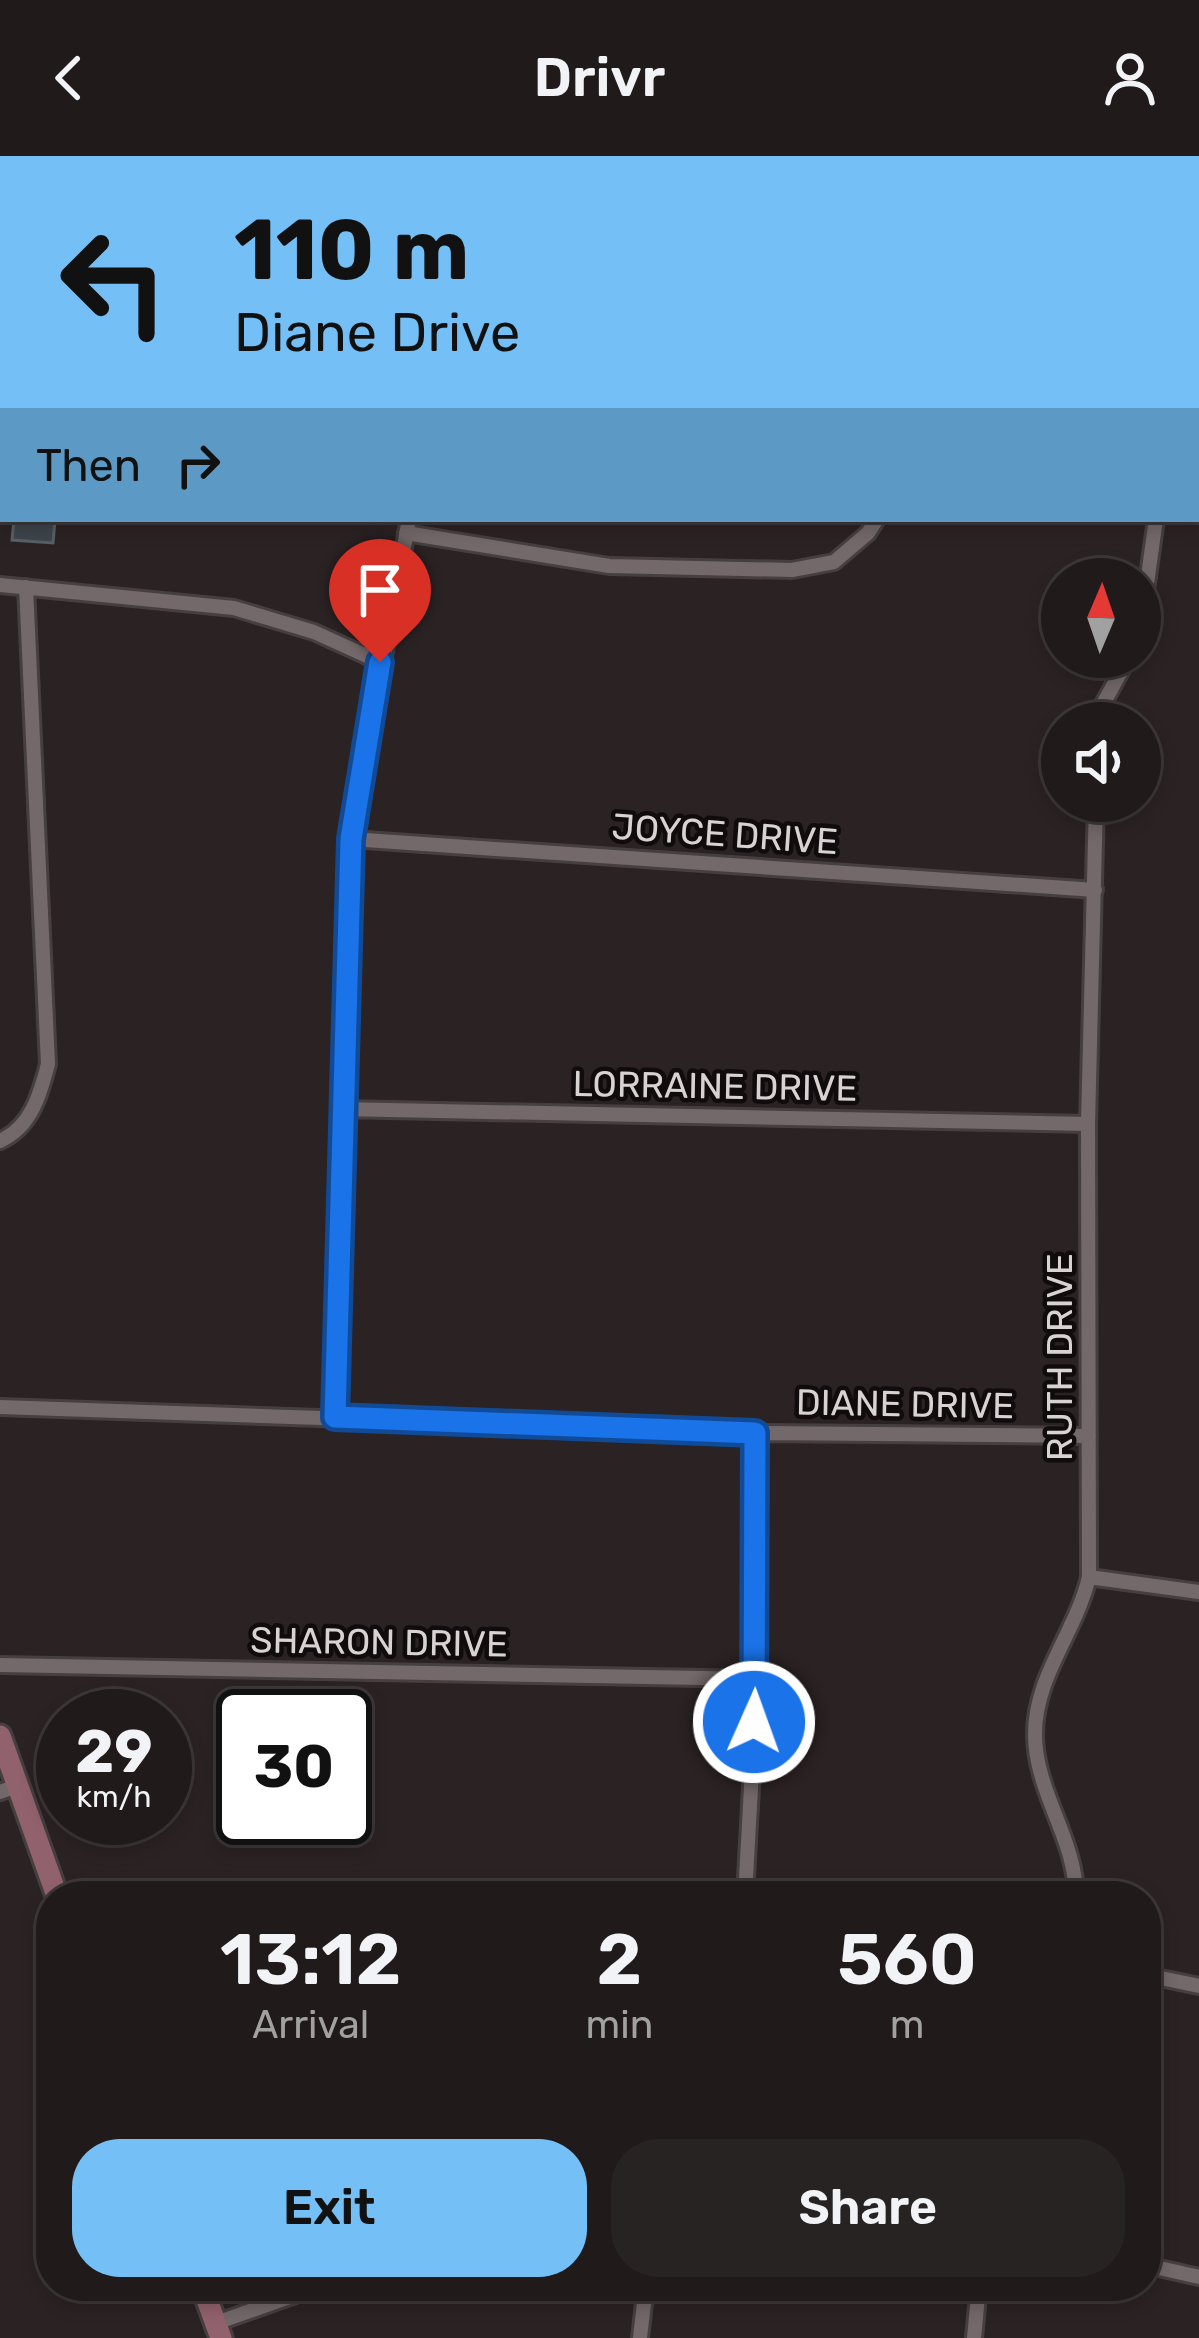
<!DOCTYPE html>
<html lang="en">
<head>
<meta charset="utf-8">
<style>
  :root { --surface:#201a1a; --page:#282323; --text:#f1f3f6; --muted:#a2a1a2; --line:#3d3839; --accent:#74c0f6 }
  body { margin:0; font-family:Rubik,sans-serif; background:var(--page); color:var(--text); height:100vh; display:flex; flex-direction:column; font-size:45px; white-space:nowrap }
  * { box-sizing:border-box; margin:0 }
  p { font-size:39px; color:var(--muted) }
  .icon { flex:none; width:66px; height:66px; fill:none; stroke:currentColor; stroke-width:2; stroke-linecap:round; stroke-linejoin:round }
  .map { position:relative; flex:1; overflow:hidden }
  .sheet { position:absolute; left:36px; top:1725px; width:1125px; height:420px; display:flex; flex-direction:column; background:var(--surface); border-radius:48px; box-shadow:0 6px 18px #0003,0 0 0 3px var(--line) }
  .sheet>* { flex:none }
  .top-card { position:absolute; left:0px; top:0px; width:1200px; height:366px; box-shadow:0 6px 18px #0003,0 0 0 3px var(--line); background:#74c0f6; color:#111; overflow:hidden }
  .needle { width:78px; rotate:2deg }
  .controls { position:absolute; left:1041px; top:402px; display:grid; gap:24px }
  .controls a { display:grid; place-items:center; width:120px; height:120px; border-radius:50%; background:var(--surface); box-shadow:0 6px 18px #0003,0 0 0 3px var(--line); font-size:60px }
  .speed { position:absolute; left:36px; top:1533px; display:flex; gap:24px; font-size:60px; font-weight:700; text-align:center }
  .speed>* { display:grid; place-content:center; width:156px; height:156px; border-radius:50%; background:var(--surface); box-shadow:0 6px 18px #0003,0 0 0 3px var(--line); line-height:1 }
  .speed small { font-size:30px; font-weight:400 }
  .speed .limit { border:6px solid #111; border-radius:18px; background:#fff; color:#111 }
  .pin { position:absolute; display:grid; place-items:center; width:102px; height:102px; color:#fff; margin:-123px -51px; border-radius:50% 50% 50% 0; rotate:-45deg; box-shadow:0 0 12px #0007 }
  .pin .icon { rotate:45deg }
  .me { position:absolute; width:132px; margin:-66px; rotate:2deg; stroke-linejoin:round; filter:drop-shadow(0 0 9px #0008) }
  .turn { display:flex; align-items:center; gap:42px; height:252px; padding:0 36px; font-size:54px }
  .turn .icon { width:156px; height:156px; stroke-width:2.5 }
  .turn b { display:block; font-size:84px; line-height:102px }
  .then { display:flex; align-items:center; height:114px; padding:0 36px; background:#0003; gap:24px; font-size:45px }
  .eta { display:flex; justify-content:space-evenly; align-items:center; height:204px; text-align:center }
  .eta b { font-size:72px; font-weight:600; line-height:84px }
  .action { display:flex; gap:24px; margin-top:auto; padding:24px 36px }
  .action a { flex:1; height:138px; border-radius:48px; background:var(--accent); color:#111; font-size:48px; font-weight:600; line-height:138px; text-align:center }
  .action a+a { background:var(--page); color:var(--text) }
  header { display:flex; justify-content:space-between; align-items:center; height:156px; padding:0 36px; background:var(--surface); font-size:54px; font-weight:600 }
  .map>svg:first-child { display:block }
  .building { fill:#3d454b; stroke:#586066; stroke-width:3 }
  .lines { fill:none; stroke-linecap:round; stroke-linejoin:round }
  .street-casing { stroke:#463f40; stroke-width:20 }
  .secondary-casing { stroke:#463f40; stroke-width:27 }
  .street { stroke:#73686a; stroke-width:14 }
  .secondary { stroke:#92616e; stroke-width:21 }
  .route-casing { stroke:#114b97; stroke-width:30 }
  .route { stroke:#1a73e8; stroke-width:21 }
  .labels { text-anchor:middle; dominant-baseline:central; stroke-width:9; stroke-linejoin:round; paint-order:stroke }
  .street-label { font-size:36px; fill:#d9d2d3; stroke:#100c0d }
</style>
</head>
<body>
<header><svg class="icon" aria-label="back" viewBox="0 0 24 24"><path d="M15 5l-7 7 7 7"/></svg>Drivr<svg class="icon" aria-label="person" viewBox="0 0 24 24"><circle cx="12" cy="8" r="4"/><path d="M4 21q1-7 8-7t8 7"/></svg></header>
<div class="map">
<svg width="1199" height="2182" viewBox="0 0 1199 2182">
  <rect width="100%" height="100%" fill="#2b2223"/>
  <path class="building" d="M 14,363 L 55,364 L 53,387 L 12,384 Z"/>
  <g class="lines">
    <defs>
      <path id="street" d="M 583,3 L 584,0
        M 1195,3 L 1195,0
        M 0,87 L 3,86
        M 406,377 L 609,410 L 792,414 L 834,406 L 868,377 L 877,363
        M 0,429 L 234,452 L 314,476 L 380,506
        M 1140,477 L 1156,363
        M 1100,567 L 1103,548 L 1129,501
        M 351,683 L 1095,734
        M 341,953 L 1088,968
        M 0,985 C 31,971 40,939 48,908 L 26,431
        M 0,1251 L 755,1277 L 1089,1280
        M 335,1261 L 351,683 L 409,363
        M 1089,1421 L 1199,1436
        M 0,1509 L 757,1523
        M 0,1636 L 17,1630
        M 745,1740 L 757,1523 L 755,1277
        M 1076,1740 C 1076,1683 1035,1636 1035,1578 C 1035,1520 1076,1476 1089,1421 L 1088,968 L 1096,645
        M 1146,1819 L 1199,1830
        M 1146,2109 L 1199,2121
        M 216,2167 L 321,2130
        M 640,2182 L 646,2130
        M 974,2182 L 979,2130"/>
      <path id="secondary" d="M 0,1580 L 57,1740
        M 202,2130 L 221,2182"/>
    </defs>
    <use href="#street" class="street-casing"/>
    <use href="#secondary" class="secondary-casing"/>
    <use href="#street" class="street"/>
    <use href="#secondary" class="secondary"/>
  </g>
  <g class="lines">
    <defs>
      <path id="route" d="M 380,506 L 351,683 L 335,1261 L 755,1277 L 754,1566"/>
    </defs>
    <use href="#route" class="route-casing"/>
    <use href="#route" class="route"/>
  </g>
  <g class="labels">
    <g class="street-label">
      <text transform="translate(725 678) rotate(4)">JOYCE DRIVE</text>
      <text transform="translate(715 930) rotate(1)">LORRAINE DRIVE</text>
      <text transform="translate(1059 1201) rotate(-90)">RUTH DRIVE</text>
      <text transform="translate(905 1248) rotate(1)">DIANE DRIVE</text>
      <text transform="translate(379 1486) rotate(1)">SHARON DRIVE</text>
    </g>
  </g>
</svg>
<div class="controls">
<a><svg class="needle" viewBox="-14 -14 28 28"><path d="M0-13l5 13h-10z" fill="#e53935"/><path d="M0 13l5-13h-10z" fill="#a2a1a2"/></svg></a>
<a><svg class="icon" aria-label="sound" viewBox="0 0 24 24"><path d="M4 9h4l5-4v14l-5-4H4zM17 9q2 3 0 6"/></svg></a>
</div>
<div class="speed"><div>29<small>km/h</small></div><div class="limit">30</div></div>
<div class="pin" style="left:380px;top:506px;background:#d93025"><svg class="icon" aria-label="arrive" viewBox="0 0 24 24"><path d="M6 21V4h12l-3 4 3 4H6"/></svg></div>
<svg class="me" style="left:754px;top:1566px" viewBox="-20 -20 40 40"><circle r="17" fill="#1a73e8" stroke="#fff" stroke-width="3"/><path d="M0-11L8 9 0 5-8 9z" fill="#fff"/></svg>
<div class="top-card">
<div class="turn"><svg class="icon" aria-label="left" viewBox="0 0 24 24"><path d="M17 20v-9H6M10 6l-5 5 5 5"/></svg><div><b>110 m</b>Diane Drive</div></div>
<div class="then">Then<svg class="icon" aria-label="right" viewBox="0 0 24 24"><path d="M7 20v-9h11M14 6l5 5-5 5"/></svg></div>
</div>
<section class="sheet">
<div class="eta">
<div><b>13:12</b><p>Arrival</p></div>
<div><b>2</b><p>min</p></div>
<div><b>560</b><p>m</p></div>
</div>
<div class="action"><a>Exit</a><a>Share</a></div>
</section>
</div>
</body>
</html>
